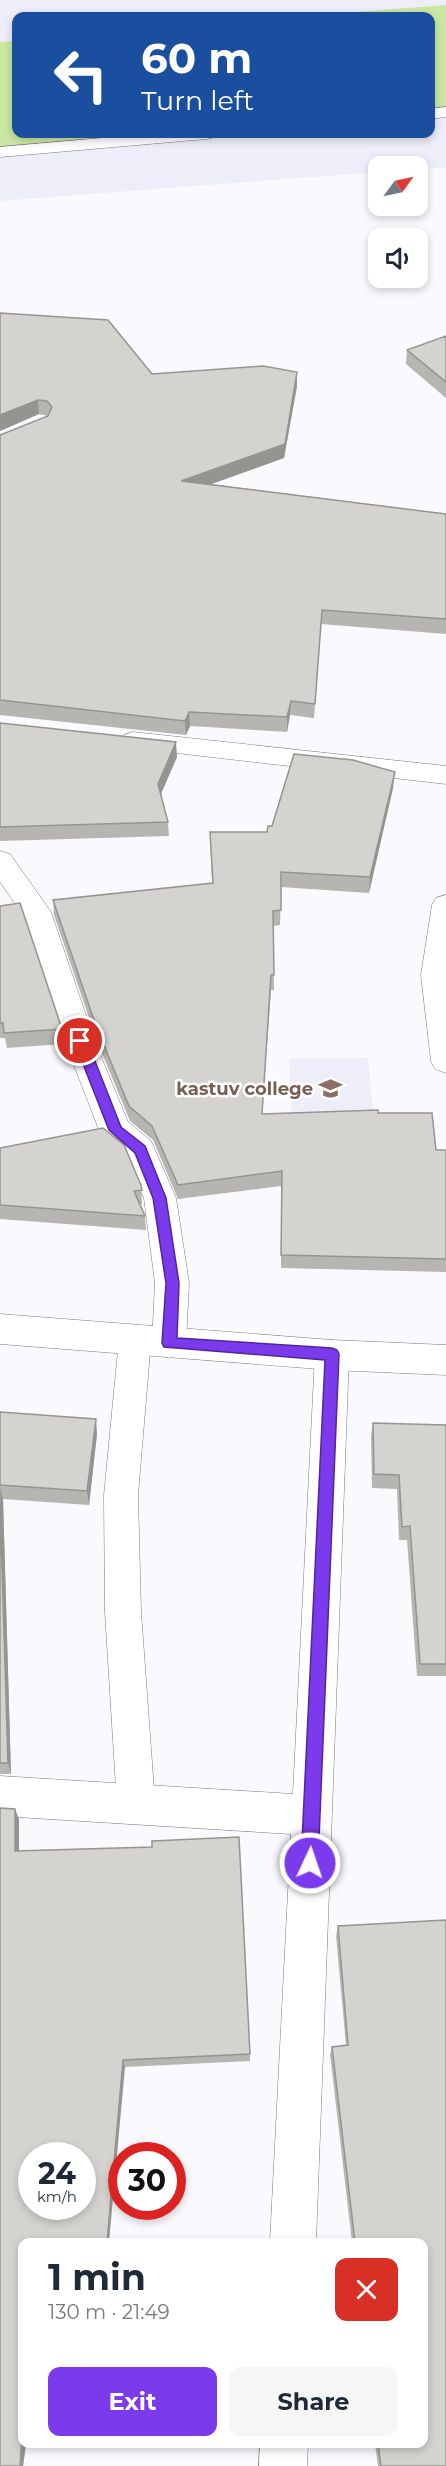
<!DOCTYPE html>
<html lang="en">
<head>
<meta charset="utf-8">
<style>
  :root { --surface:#fff; --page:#f6f6f7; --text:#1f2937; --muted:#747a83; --accent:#7c3aed }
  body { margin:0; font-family:Montserrat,sans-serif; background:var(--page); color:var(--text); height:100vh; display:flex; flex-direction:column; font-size:22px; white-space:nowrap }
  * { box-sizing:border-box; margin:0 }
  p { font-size:20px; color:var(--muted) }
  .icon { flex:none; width:33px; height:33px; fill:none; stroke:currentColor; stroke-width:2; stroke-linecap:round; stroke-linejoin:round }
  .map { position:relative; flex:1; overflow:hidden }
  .drawer { position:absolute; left:18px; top:2238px; width:410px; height:210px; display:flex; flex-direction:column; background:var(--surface); border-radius:12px; box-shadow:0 3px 9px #0003 }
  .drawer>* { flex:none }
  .banner { position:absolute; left:12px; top:12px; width:423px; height:126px; border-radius:12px; box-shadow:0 3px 9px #0003; background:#1a4fa0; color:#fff; overflow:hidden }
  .needle { width:39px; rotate:57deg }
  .fabs { position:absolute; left:368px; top:156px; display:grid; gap:12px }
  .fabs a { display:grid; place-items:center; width:60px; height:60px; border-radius:12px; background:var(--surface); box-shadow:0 3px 9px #0003; font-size:30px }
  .speed { position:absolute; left:18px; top:2142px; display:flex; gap:12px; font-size:30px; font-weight:700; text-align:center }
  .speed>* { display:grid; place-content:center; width:78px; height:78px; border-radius:50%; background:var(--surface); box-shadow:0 3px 9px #0003; line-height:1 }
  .speed small { font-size:15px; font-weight:400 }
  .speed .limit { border:9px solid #d22; background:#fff; color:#111 }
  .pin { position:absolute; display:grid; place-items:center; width:51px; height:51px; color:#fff; margin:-26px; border:3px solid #fff; border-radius:50%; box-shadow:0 2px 6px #0007 }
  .me { position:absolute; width:66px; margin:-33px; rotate:3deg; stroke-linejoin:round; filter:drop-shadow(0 0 4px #0008) }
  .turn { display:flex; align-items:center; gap:21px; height:126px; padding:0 30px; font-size:27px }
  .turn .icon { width:78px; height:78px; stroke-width:2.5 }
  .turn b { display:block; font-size:42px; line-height:51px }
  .round { display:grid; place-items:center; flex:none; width:63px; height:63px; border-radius:12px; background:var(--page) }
  .summary { display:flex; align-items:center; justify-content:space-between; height:102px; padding:0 30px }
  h1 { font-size:36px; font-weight:700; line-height:45px }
  .cta { display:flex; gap:12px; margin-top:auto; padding:12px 30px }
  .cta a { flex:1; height:69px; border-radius:12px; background:var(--accent); color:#fff; font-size:24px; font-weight:700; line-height:69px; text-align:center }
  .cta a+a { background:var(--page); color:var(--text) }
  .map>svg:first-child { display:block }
  .built { fill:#eeeefa; fill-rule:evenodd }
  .green { fill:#cae7a2 }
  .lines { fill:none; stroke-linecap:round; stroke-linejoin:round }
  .service-casing { stroke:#79797d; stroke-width:1 }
  .minor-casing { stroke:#79797d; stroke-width:1 }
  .primary-casing { stroke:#79797d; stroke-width:1 }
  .service { fill:#fff; fill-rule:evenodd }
  .minor { fill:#fff; fill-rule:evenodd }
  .primary { fill:#fff; fill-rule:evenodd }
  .wall { fill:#b7b5b2 }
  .shaded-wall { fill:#959491 }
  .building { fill:#d5d3cf; stroke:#959491; stroke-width:1.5; fill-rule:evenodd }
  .route { fill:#7c3aed; stroke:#51269a; stroke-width:1.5 }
  .labels { text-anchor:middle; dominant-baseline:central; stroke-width:5; stroke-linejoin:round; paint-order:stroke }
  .education-label { font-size:18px; font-weight:bold; fill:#785e54; stroke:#fff; text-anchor:end }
</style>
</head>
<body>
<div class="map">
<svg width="446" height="2466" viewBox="0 0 446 2466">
  <rect width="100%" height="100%" fill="#faf9fe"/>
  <path class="built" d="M 0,0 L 446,0 L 446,168 L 417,169 L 417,166 L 378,166 L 378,172 L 0,201 ZM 16,16 L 430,16 L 430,134 L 16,134 Z
    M 368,1058 L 374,1119 L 292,1120 L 289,1059 Z"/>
  <path class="green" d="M 446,5 L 446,106 L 431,108 L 430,16 L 305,16 Z
    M 16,41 L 16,134 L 148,134 L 0,147 L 0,42 Z"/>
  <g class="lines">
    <defs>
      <path id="service" d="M 446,107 L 446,117 L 430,119 L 430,109 Z
        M 149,134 L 215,134 L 212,138 L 206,139 L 0,157 L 0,147 Z
        M 135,1326 L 147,1330 L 151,1340 L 138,1495 L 141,1612 L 155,1804 L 150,1818 L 136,1823 L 122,1818 L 117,1804 L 105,1612 L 104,1495 L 119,1340 L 123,1330 Z"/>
      <path id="minor" d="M 133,732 L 446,766 L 446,784 L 124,747 L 120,741 L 124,735 Z
        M 0,851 L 10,854 L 51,912 L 95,1042 L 128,1122 L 151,1141 L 176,1198 L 189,1283 L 186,1343 L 181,1353 L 169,1358 L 157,1353 L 152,1343 L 155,1283 L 144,1198 L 127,1158 L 104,1139 L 99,1130 L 65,1042 L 23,915 L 0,882 Z
        M 446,895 L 446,1073 L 435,1069 L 431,1061 L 421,975 L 432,905 L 436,898 Z
        M 332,1340 L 344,1345 L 349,1355 L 316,2242 L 270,2242 L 291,1834 L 0,1816 L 0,1776 L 293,1794 L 315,1355 L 320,1345 Z
        M 260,2444 L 308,2444 L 307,2466 L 259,2466 Z"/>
      <path id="primary" d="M 0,1314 L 332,1340 L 446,1345 L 446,1375 L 332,1370 L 0,1344 Z"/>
    </defs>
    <use href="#service" class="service-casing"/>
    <use href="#minor" class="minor-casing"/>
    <use href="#primary" class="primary-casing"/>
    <use href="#service" class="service"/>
    <use href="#minor" class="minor"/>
    <use href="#primary" class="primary"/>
  </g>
  <path class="wall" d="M 0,313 L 152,374 L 297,386 L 284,458 L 211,484 L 446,514 L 446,634 L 321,624 L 314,718 L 290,715 L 287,732 L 190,726 L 186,735 L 0,715 L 0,435 L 48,416 L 39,414 L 0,431 Z
    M 446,336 L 446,398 L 406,364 L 407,350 Z
    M 0,723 L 177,757 L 161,794 L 168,822 L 169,836 L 0,841 Z
    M 393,788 L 369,893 L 281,887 L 280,925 L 273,926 L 274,990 L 271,990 L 262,1114 L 378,1113 L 436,1150 L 446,1150 L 446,1272 L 281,1268 L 281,1186 L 178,1199 L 153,1140 L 130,1121 L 97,1041 L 54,915 L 53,900 L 212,883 L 210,832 L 267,832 L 272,826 Z
    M 0,906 L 62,1029 L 63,1044 L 7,1048 L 5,1038 L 0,1038 Z
    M 0,1148 L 141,1185 L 142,1204 L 140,1204 L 145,1216 L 146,1230 L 0,1219 Z
    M 0,1412 L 97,1434 L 89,1505 L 3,1499 L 11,1774 L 0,1774 Z
    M 373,1423 L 446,1425 L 446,1676 L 417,1676 L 407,1540 L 399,1540 L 397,1489 L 372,1488 L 371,1437 Z
    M 19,1819 L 19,1851 L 250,2054 L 250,2061 L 125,2067 L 22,2242 L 22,2444 L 26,2444 L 23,2466 L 0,2466 Z
    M 446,1920 L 446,2466 L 378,2466 L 375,2444 L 423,2444 L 423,2242 L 352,2242 L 330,2054 L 332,2047 L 346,2045 L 336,1936 L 338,1926 Z"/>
  <path class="shaded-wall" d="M 297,372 L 297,386 L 284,458 L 181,495 L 181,481 Z
    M 38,400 L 39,414 L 0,431 L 0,415 Z
    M 291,701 L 290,715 L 287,732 L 287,717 Z
    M 189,712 L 190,726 L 186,735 L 185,721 Z
    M 176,742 L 177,757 L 159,798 L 158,784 Z
    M 395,772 L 393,788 L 369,893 L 370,877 Z
    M 96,1419 L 97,1434 L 89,1505 L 87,1491 Z
    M 0,1487 L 3,1499 L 11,1774 L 8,1763 Z
    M 15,1809 L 19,1819 L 19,1861 L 15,1851 Z
    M 123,2060 L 125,2067 L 109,2242 L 107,2242 Z
    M 22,2436 L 22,2444 L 26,2444 L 23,2466 L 20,2466 Z"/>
  <path class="building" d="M 0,313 L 108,320 L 152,374 L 263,366 L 297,372 L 285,444 L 181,481 L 446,514 L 446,619 L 322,610 L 315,704 L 291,701 L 287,717 L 189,712 L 185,721 L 0,700 L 0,435 L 48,416 L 52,407 L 47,401 L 38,400 L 0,415 Z
    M 446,336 L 446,382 L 407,350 Z
    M 0,723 L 176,742 L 158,784 L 168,822 L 0,827 Z
    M 294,754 L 353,760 L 395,772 L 370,877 L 281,872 L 281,910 L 273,911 L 274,975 L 271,975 L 262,1114 L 378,1110 L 378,1113 L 432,1113 L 436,1150 L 446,1150 L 446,1259 L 281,1255 L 282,1171 L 178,1185 L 152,1126 L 129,1106 L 96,1026 L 53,900 L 213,883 L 210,832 L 267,832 L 268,826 L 272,826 Z
    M 20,903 L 62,1029 L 4,1033 L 3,1023 L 0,1023 L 0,906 Z
    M 103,1128 L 124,1145 L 141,1185 L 142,1190 L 134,1191 L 145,1216 L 0,1205 L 0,1148 Z
    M 0,1412 L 96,1419 L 87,1491 L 0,1485 Z
    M 373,1423 L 446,1425 L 446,1664 L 420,1664 L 410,1526 L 402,1527 L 399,1475 L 374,1474 Z
    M 0,1502 L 8,1763 L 0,1763 Z
    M 0,1808 L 15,1809 L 15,1851 L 152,1847 L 152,1841 L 239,1837 L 250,2054 L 123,2060 L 107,2242 L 22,2242 L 22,2436 L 20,2466 L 0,2466 ZM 32,2156 L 82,2156 L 82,2206 L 32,2206 Z
    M 446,1920 L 446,2466 L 381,2466 L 378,2444 L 423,2444 L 423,2242 L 355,2242 L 332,2047 L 348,2045 L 338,1926 Z"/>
  <path class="route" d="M 80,1037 L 87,1041 L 121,1127 L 145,1146 L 166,1198 L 179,1283 L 177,1338 L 332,1348 L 337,1350 L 339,1354 L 318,1863 L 316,1869 L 310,1871 L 304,1869 L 301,1863 L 325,1360 L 164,1347 L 162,1343 L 166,1283 L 153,1198 L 135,1153 L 109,1130 L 74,1041 Z"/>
  <defs>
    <symbol id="university-bare" viewBox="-9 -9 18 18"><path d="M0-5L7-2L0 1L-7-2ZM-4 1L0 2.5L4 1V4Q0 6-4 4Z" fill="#8d6e63" stroke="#fff" stroke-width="2.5" paint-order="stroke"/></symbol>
  </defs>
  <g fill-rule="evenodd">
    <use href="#university-bare" x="314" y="1072" width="33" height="33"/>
  </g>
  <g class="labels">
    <g class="education-label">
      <text x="313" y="1089">kastuv college</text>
    </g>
  </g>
</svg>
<div class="fabs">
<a><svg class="needle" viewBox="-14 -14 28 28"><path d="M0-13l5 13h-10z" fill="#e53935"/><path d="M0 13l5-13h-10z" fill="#747a83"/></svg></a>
<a><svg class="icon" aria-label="sound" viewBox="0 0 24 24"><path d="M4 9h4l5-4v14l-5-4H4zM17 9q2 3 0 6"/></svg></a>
</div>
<div class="speed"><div>24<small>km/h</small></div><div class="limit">30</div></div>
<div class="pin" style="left:80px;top:1041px;background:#d93025"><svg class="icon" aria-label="arrive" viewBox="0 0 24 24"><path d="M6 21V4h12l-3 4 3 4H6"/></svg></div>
<svg class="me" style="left:310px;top:1863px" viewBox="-20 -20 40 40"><circle r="17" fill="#7c3aed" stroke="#fff" stroke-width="3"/><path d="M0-11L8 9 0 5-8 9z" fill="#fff"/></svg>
<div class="banner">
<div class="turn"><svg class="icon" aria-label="left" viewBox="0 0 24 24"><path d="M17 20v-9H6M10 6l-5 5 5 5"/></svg><div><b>60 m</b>Turn left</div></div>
</div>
<section class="drawer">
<div class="summary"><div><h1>1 min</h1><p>130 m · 21:49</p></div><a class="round" style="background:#d93025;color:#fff"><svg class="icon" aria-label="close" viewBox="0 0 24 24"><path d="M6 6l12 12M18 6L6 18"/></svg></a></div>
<div class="cta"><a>Exit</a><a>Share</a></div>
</section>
</div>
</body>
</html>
